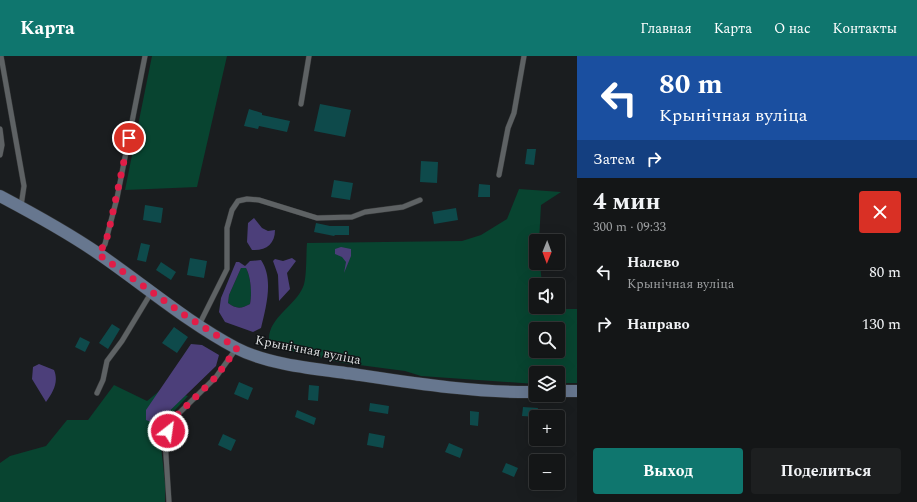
<!DOCTYPE html>
<html lang="ru">
<head>
<meta charset="utf-8">
<style>
  :root { --surface:#141617; --page:#1d1f20; --text:#f1f3f6; --muted:#9d9fa1; --line:#333536; --accent:#0f766e }
  body { margin:0; font-family:Spectral,serif; background:var(--page); color:var(--text); height:100vh; display:flex; flex-direction:column; font-size:15px; white-space:nowrap }
  * { box-sizing:border-box; margin:0 }
  p { font-size:13px; color:var(--muted) }
  .icon { flex:none; width:22px; height:22px; fill:none; stroke:currentColor; stroke-width:2; stroke-linecap:round; stroke-linejoin:round }
  .map { position:relative; flex:1; overflow:hidden }
  .sheet { display:flex; flex-direction:column; background:var(--surface); width:340px }
  .sheet>* { flex:none }
  .guide { background:#1a4fa0; color:#fff; overflow:hidden }
  .needle { width:26px; rotate:181deg }
  .buttons { position:absolute; left:529px; top:178px; display:grid; gap:8px }
  .buttons a { display:grid; place-items:center; width:36px; height:36px; border-radius:4px; background:var(--surface); box-shadow:0 4px 16px #0002,0 0 0 1px var(--line); font-size:20px }
  .pin { position:absolute; display:grid; place-items:center; width:34px; height:34px; color:#fff; margin:-17px; border:2px solid #fff; border-radius:50%; box-shadow:0 1px 4px #0007 }
  .me { position:absolute; width:44px; margin:-22px; rotate:30deg; stroke-linejoin:round; filter:drop-shadow(0 0 3px #0008) }
  .turn { display:flex; align-items:center; gap:14px; height:84px; padding:0 16px; font-size:18px }
  .turn .icon { width:52px; height:52px; stroke-width:2.5 }
  .turn b { display:block; font-size:28px; line-height:34px }
  .then { display:flex; align-items:center; height:38px; padding:0 16px; background:#0003; gap:8px; font-size:15px }
  .round { display:grid; place-items:center; flex:none; width:42px; height:42px; border-radius:4px; background:var(--page) }
  .headline { display:flex; align-items:center; justify-content:space-between; height:68px; padding:0 16px }
  h1 { font-size:24px; font-weight:700; line-height:30px }
  .button { display:flex; gap:8px; margin-top:auto; padding:8px 16px }
  .button a { flex:1; height:46px; border-radius:4px; background:var(--accent); color:#fff; font-size:16px; font-weight:700; line-height:46px; text-align:center }
  .button a+a { background:var(--page); color:var(--text) }
  ul { padding:0; list-style:none }
  li { display:flex; align-items:center; gap:12px; height:52px; padding:0 16px }
  li div { flex:1 }
  li b { display:block; font-size:15px }
  li em { font-style:normal }
  header { display:flex; align-items:center; gap:24px; box-sizing:border-box; height:56px; padding:0 20px; background:var(--accent); color:#fff }
  header strong { font-size:19px }
  nav { display:flex; gap:22px; margin-inline-start:auto; font-size:14px }
  main { display:flex; flex:1; min-height:0 }
  .map>svg:first-child { display:block }
  .green { fill:#084430; fill-rule:evenodd }
  .water { fill:#4c3f7a; fill-rule:evenodd }
  .building { fill:#0e4a4b }
  .lines { fill:none; stroke-linecap:round; stroke-linejoin:round }
  .lane-casing { stroke:#353738; stroke-width:6 }
  .secondary-casing { stroke:#353738; stroke-width:13 }
  .lane { stroke:#5e6264; stroke-width:5 }
  .secondary { stroke:#67778f; stroke-width:12 }
  .route { stroke:#e11d48; stroke-width:7; stroke-dasharray:0 12.6 }
  .labels { text-anchor:middle; dominant-baseline:central; stroke-width:3; stroke-linejoin:round; paint-order:stroke }
  .street-label { font-size:13px; fill:#dddfe0; stroke:#111416 }
</style>
</head>
<body>
<header>
<strong>Карта</strong>
<nav><a>Главная</a><a>Карта</a><a>О нас</a><a>Контакты</a></nav>
</header>
<main>
<div class="map">
<svg width="577" height="446" viewBox="0 0 577 446">
  <rect width="100%" height="100%" fill="#1a1d1f"/>
  <path class="green" d="M 152,0 L 227,0 L 197,131 L 125,134 Z
    M 519,133 L 561,136 L 541,149 L 539,185 L 536,185 L 536,207 L 540,207 L 542,229 L 536,229 L 536,251 L 551,251 L 552,253 L 577,253 L 577,327 L 558,327 L 558,317 L 536,317 L 536,328 L 421,320 L 405,315 L 344,307 L 270,290 C 263,264 295,251 303,231 C 307,223 306,197 307,187 L 462,185 L 481,179 L 507,163 ZM 536,273 L 558,273 L 558,295 L 536,295 Z
    M 241,212 L 246,212 C 251,222 252,237 250,248 C 241,253 236,253 228,247 L 229,239 Z
    M 168,328 L 181,338 L 188,340 L 163,367 L 160,382 L 165,426 L 165,446 L 0,446 L 0,407 L 10,400 L 46,390 L 67,364 L 88,364 L 114,329 L 147,345 Z"/>
  <path class="water" d="M 254,162 L 262,172 L 268,175 L 275,174 C 275,188 266,195 252,194 L 247,186 L 248,167 Z
    M 341,191 L 351,193 L 351,200 L 344,217 L 346,206 L 342,201 L 335,198 L 335,193 Z
    M 292,202 L 296,205 L 287,217 L 290,233 L 279,245 L 278,219 L 273,205 L 275,203 L 283,205 Z
    M 261,204 C 274,223 266,251 261,272 L 253,276 L 225,266 L 219,256 L 221,242 L 236,206 L 239,206 L 245,210 L 250,205 ZM 241,212 L 246,212 C 251,221 252,238 250,248 C 241,253 236,253 228,247 L 229,239 Z
    M 191,288 L 202,289 L 219,299 L 216,310 L 156,368 L 146,364 L 146,354 Z
    M 39,308 L 54,314 C 59,326 53,336 46,346 L 32,323 L 33,311 Z"/>
  <path class="building" d="M 320,48 L 351,54 L 345,81 L 314,75 Z
    M 249,53 L 262,57 L 262,59 L 290,65 L 287,76 L 259,70 L 258,73 L 244,70 Z
    M 527,93 L 536,93 L 534,109 L 525,108 Z
    M 421,105 L 438,106 L 437,127 L 420,126 Z
    M 334,124 L 353,127 L 350,144 L 331,141 Z
    M 479,128 L 490,129 L 490,141 L 478,141 Z
    M 145,149 L 163,152 L 161,167 L 143,164 Z
    M 456,152 L 458,164 L 434,168 L 432,156 Z
    M 316,167 L 330,170 L 349,170 L 349,179 L 335,179 L 334,180 L 314,176 Z
    M 141,187 L 150,189 L 146,206 L 137,204 Z
    M 190,202 L 207,205 L 204,222 L 187,219 Z
    M 161,206 L 176,216 L 171,224 L 156,214 Z
    M 112,268 L 120,273 L 108,293 L 99,287 Z
    M 174,271 L 188,281 L 177,297 L 162,287 Z
    M 80,281 L 90,286 L 85,296 L 75,291 Z
    M 239,326 L 253,332 L 248,344 L 234,338 Z
    M 309,329 L 319,330 L 318,345 L 308,344 Z
    M 370,347 L 389,350 L 388,358 L 369,355 Z
    M 523,351 L 538,352 L 537,361 L 522,360 Z
    M 297,354 L 316,362 L 314,369 L 295,361 Z
    M 470,355 L 479,356 L 478,370 L 470,369 Z
    M 369,377 L 385,380 L 383,392 L 367,389 Z
    M 223,378 L 236,384 L 231,395 L 218,389 Z
    M 449,387 L 463,393 L 460,402 L 445,396 Z
    M 506,407 L 518,412 L 514,421 L 502,416 Z"/>
  <g class="lines">
    <defs>
      <path id="lane" d="M 1,0 L 24,130 L 21,150
        M 301,48 L 309,0
        M 0,73 L 2,89 L 0,99
        M 499,119 L 508,72 L 514,57 L 524,0
        M 99,197 L 105,188 L 117,142 L 145,0
        M 199,269 L 227,213 L 227,172 L 232,154 L 238,145 L 247,143 L 259,144 L 317,162 L 352,161 L 365,156 L 403,151 L 420,144
        M 97,337 L 103,324 L 107,305 L 122,285 L 151,237
        M 169,446 L 165,384 L 170,366 L 216,321 L 236,293"/>
      <path id="secondary" d="M 0,140 C 34,158 67,176 99,198 C 144,229 187,266 236,292 C 269,309 316,313 353,318 C 413,327 475,337 536,336
        M 558,335 L 577,335"/>
    </defs>
    <use href="#lane" class="lane-casing"/>
    <use href="#secondary" class="secondary-casing"/>
    <use href="#lane" class="lane"/>
    <use href="#secondary" class="secondary"/>
  </g>
  <g class="lines">
    <path class="route" d="M 129,82 L 109,174 L 105,188 L 98,198 L 186,260 L 237,292 L 216,321 L 170,366 L 168,375"/>
  </g>
  <g class="labels">
    <g class="street-label">
      <text transform="translate(308 294) rotate(11)">Крынічная вуліца</text>
    </g>
  </g>
</svg>
<div class="buttons">
<a><svg class="needle" viewBox="-14 -14 28 28"><path d="M0-13l5 13h-10z" fill="#e53935"/><path d="M0 13l5-13h-10z" fill="#9d9fa1"/></svg></a>
<a><svg class="icon" aria-label="sound" viewBox="0 0 24 24"><path d="M4 9h4l5-4v14l-5-4H4zM17 9q2 3 0 6"/></svg></a>
<a><svg class="icon" aria-label="search" viewBox="0 0 24 24"><circle cx="10" cy="10" r="6"/><path d="M15 15l6 6"/></svg></a>
<a><svg class="icon" aria-label="layers" viewBox="0 0 24 24"><path d="M12 4l9 5-9 5-9-5zM3 14l9 5 9-5"/></svg></a>
<a>+</a>
<a>−</a>
</div>
<div class="pin" style="left:129px;top:82px;background:#d93025"><svg class="icon" aria-label="arrive" viewBox="0 0 24 24"><path d="M6 21V4h12l-3 4 3 4H6"/></svg></div>
<svg class="me" style="left:168px;top:375px" viewBox="-20 -20 40 40"><circle r="17" fill="#e11d48" stroke="#fff" stroke-width="3"/><path d="M0-11L8 9 0 5-8 9z" fill="#fff"/></svg>
</div>
<section class="sheet">
<div class="guide">
<div class="turn"><svg class="icon" aria-label="left" viewBox="0 0 24 24"><path d="M17 20v-9H6M10 6l-5 5 5 5"/></svg><div><b>80 m</b>Крынічная вуліца</div></div>
<div class="then">Затем<svg class="icon" aria-label="right" viewBox="0 0 24 24"><path d="M7 20v-9h11M14 6l5 5-5 5"/></svg></div>
</div>
<div class="headline"><div><h1>4 мин</h1><p>300 m · 09:33</p></div><a class="round" style="background:#d93025;color:#fff"><svg class="icon" aria-label="close" viewBox="0 0 24 24"><path d="M6 6l12 12M18 6L6 18"/></svg></a></div>
<ul>
<li><svg class="icon" aria-label="left" viewBox="0 0 24 24"><path d="M17 20v-9H6M10 6l-5 5 5 5"/></svg><div><b>Налево</b><p>Крынічная вуліца</p></div><em>80 m</em></li>
<li><svg class="icon" aria-label="right" viewBox="0 0 24 24"><path d="M7 20v-9h11M14 6l5 5-5 5"/></svg><div><b>Направо</b></div><em>130 m</em></li>
</ul>
<div class="button"><a>Выход</a><a>Поделиться</a></div>
</section>
</main>
</body>
</html>
